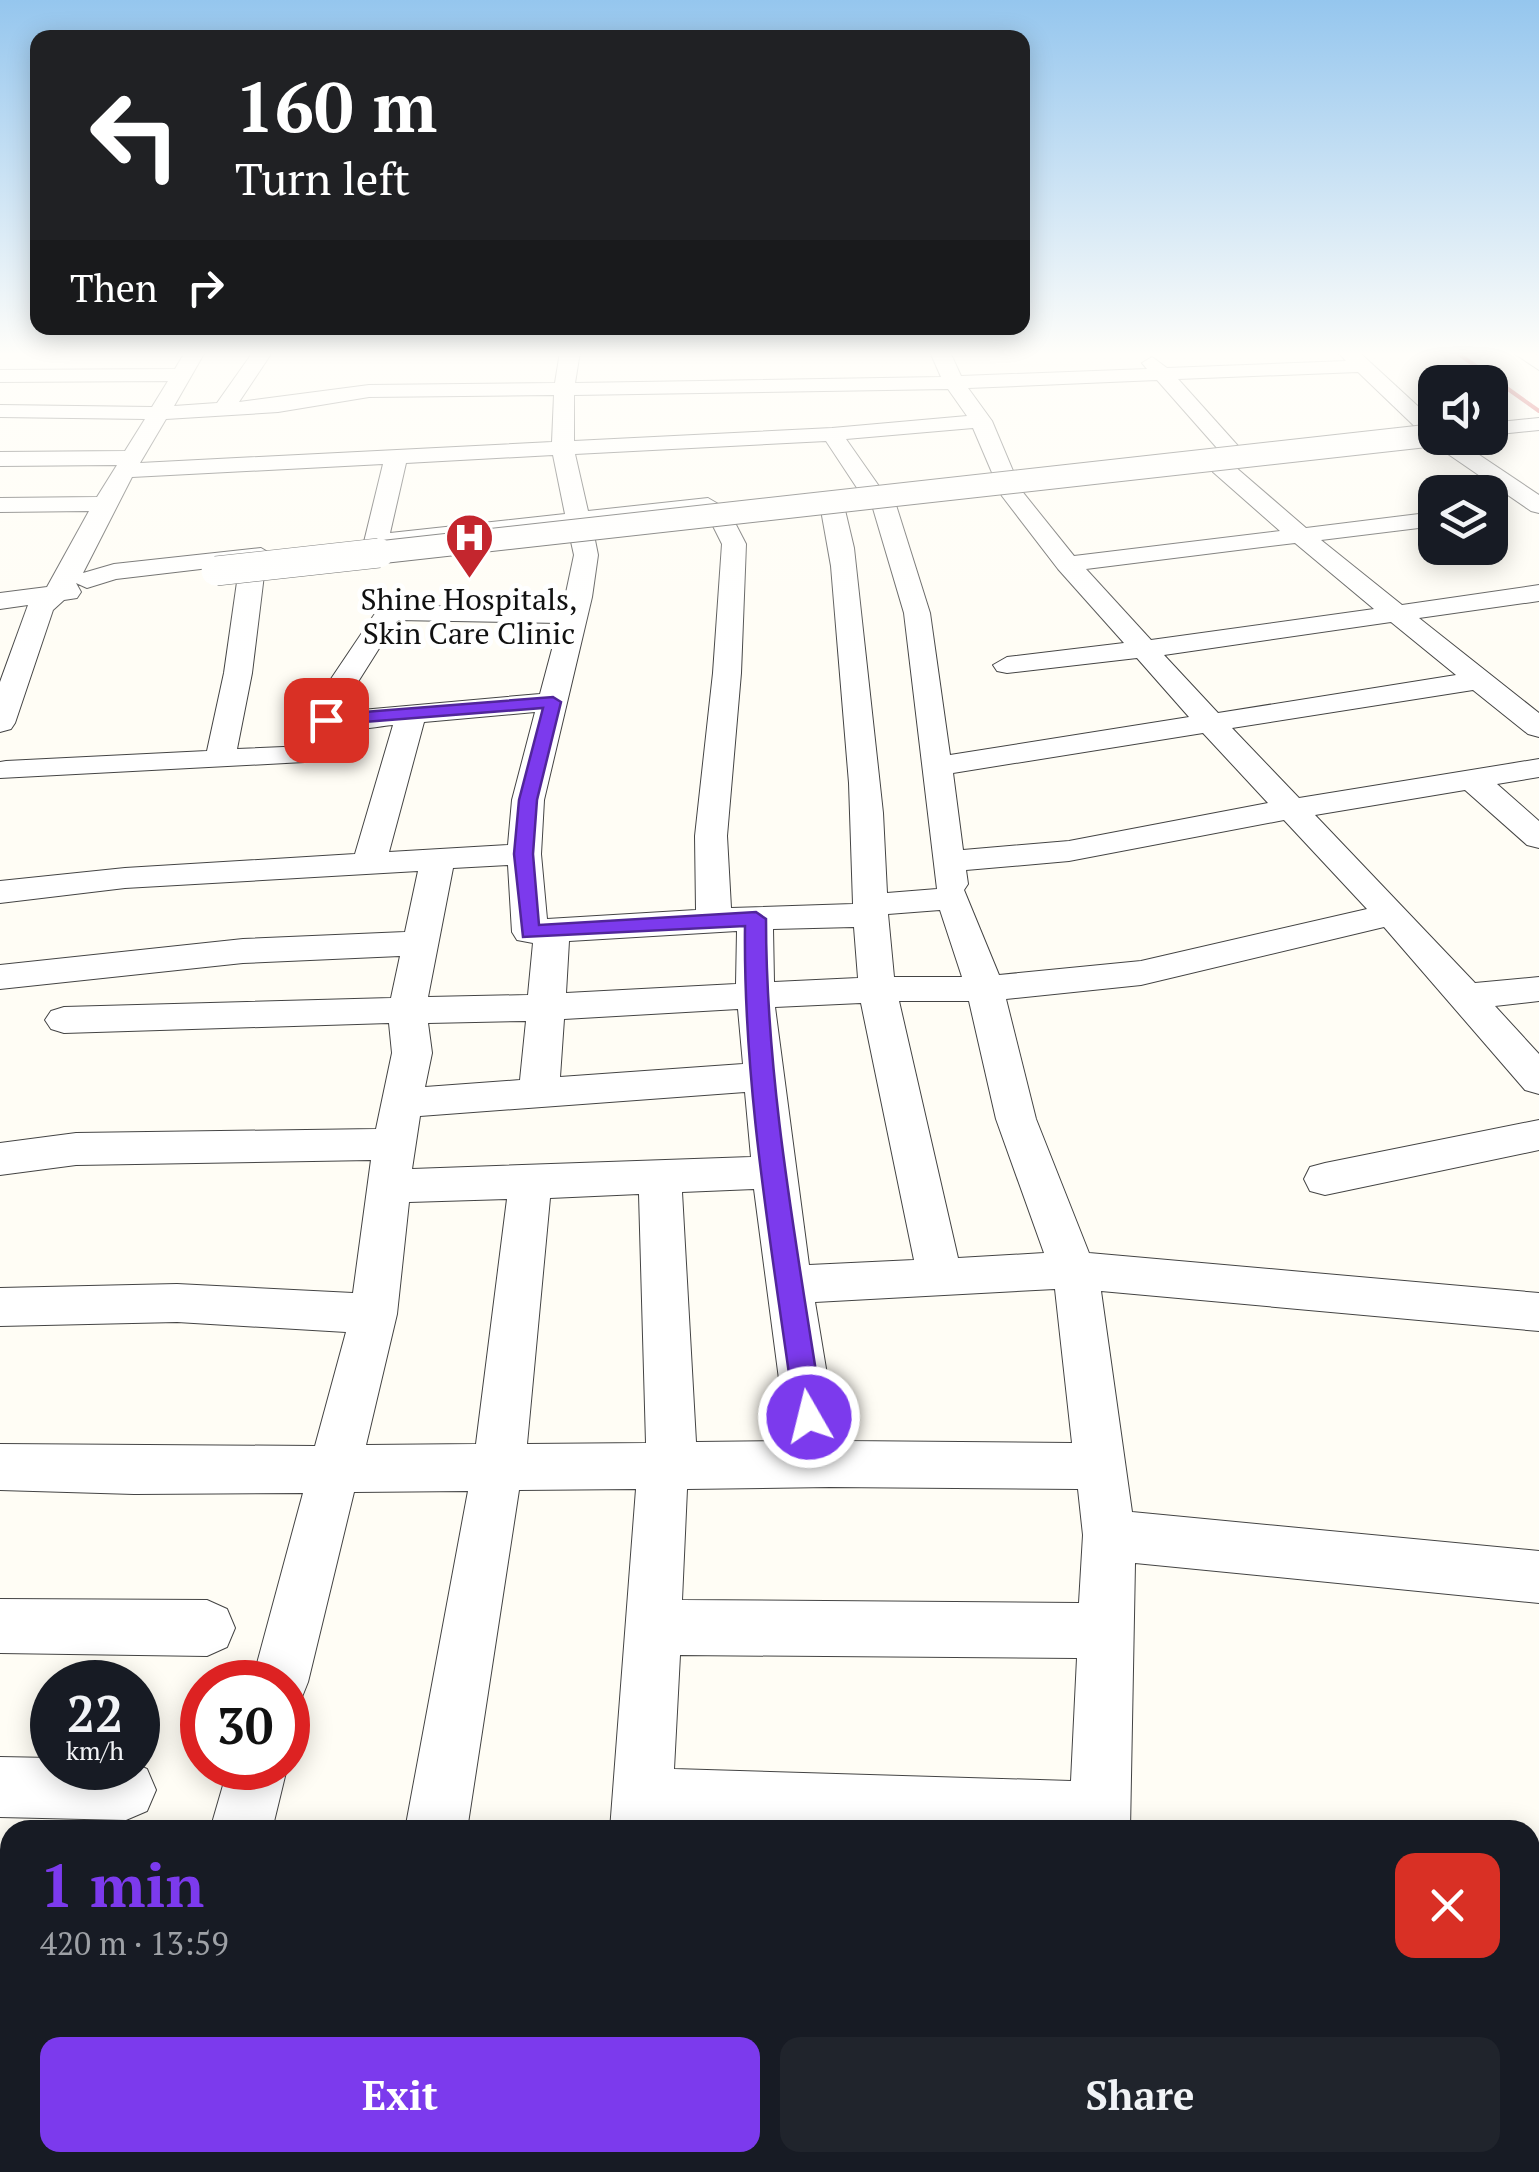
<!DOCTYPE html>
<html lang="en">
<head>
<meta charset="utf-8">
<style>
  :root { --surface:#171b24; --page:#20242c; --text:#f1f3f6; --muted:#9ea1a6; --accent:#7c3aed }
  body { margin:0; font-family:"PT Serif",serif; background:var(--page); color:var(--text); height:100vh; display:flex; flex-direction:column; font-size:38px; white-space:nowrap }
  * { box-sizing:border-box; margin:0 }
  p { font-size:32px; color:var(--muted) }
  .icon { flex:none; width:55px; height:55px; fill:none; stroke:currentColor; stroke-width:2; stroke-linecap:round; stroke-linejoin:round }
  .map { position:relative; flex:1; overflow:hidden }
  .details { position:absolute; left:0px; top:1820px; width:1540px; height:352px; display:flex; flex-direction:column; background:var(--surface); border-radius:30px 30px 0 0; box-shadow:0 5px 25px #0003 }
  .details>* { flex:none }
  .guide { position:absolute; left:30px; top:30px; width:1000px; height:305px; border-radius:20px; box-shadow:0 5px 25px #0003; background:#202124; color:#fff; overflow:hidden }
  .fabs { position:absolute; left:1418px; top:365px; display:grid; gap:20px }
  .fabs a { display:grid; place-items:center; width:90px; height:90px; border-radius:20px; background:var(--surface); box-shadow:0 5px 25px #0003; font-size:50px }
  .speed { position:absolute; left:30px; top:1660px; display:flex; gap:20px; font-size:50px; font-weight:700; text-align:center }
  .speed>* { display:grid; place-content:center; width:130px; height:130px; border-radius:50%; background:var(--surface); box-shadow:0 5px 25px #0003; line-height:1 }
  .speed small { font-size:25px; font-weight:400 }
  .speed .limit { border:15px solid #d22; background:#fff; color:#111 }
  .pin { position:absolute; display:grid; place-items:center; width:85px; height:85px; color:#fff; margin:-42px; border-radius:20px; box-shadow:0 5px 15px #0006 }
  .me { position:absolute; width:110px; margin:-55px; rotate:352deg; stroke-linejoin:round; filter:drop-shadow(0 0 8px #0008) }
  .turn { display:flex; align-items:center; gap:35px; height:210px; padding:0 40px; font-size:45px }
  .turn .icon { width:130px; height:130px; stroke-width:2.5 }
  .turn b { display:block; font-size:70px; line-height:85px }
  .then { display:flex; align-items:center; height:95px; padding:0 40px; background:#0003; gap:20px; font-size:38px }
  .round { display:grid; place-items:center; flex:none; width:105px; height:105px; border-radius:20px; background:var(--page) }
  .overview { display:flex; align-items:center; justify-content:space-between; height:170px; padding:0 40px }
  h1 { font-size:60px; font-weight:700; line-height:75px; color:var(--accent) }
  .action { display:flex; gap:20px; margin-top:auto; padding:20px 40px }
  .action a { flex:1; height:115px; border-radius:20px; background:var(--accent); color:#fff; font-size:40px; font-weight:700; line-height:115px; text-align:center }
  .action a+a { background:var(--page); color:var(--text) }
  .map>svg:first-child { display:block }
  .lines { fill:none; stroke-linecap:round; stroke-linejoin:round }
  .minor-casing { stroke:#444; stroke-width:2 }
  .minor { fill:#fff; fill-rule:evenodd }
  .rail { stroke:#c4262e; stroke-width:4 }
  .minor-bridge-far1-casing { stroke:#444; stroke-width:24; stroke-linecap:butt }
  .minor-bridge-casing { stroke:#444; stroke-width:30; stroke-linecap:butt }
  .minor-bridge-far1 { stroke:#fff; stroke-width:22 }
  .minor-bridge { stroke:#fff; stroke-width:29 }
  .route { fill:#7c3aed; stroke:#51269a; stroke-width:2.5 }
  .labels { text-anchor:middle; dominant-baseline:central; stroke-width:10; stroke-linejoin:round; paint-order:stroke }
  .far-poi-label { font-size:30px; fill:#111; stroke:#fff }
</style>
</head>
<body>
<div class="map">
<svg width="1539" height="2172" viewBox="0 0 1539 2172">
  <rect width="100%" height="100%" fill="#fffdf5"/>
  <g class="lines">
    <defs>
      <path id="minor" d="M 185,352 L 205,352 L 174,406 L 217,403 L 253,352 L 271,354 L 239,402 L 369,385 L 555,383 L 560,352 L 580,352 L 575,383 L 941,377 L 930,352 L 950,352 L 961,376 L 1147,369 L 1142,363 L 1152,357 L 1167,368 L 1346,361 L 1338,352 L 1359,352 L 1435,422 L 1435,438 L 1454,438 L 1539,495 L 1539,513 L 1531,511 L 1432,443 L 1358,372 L 1178,379 L 1239,447 L 1233,465 L 1306,528 L 1435,512 L 1435,526 L 1321,540 L 1402,605 L 1539,585 L 1539,601 L 1419,618 L 1539,713 L 1539,737 L 1528,734 L 1473,690 L 1232,728 L 1299,798 L 1539,759 L 1539,777 L 1497,784 L 1539,821 L 1539,848 L 1527,845 L 1465,790 L 1315,815 L 1475,983 L 1539,977 L 1539,1001 L 1495,1006 L 1539,1054 L 1539,1094 L 1525,1090 L 1384,927 L 1141,985 L 1006,999 L 1036,1119 L 1089,1253 L 1539,1293 L 1539,1331 L 1101,1291 L 1132,1512 L 1539,1551 L 1539,1603 L 1135,1563 L 1130,1830 L 610,1830 L 636,1489 L 519,1490 L 467,1830 L 405,1830 L 468,1491 L 354,1492 L 308,1682 L 300,1702 L 288,1707 L 288,1682 L 252,1682 L 303,1493 L 134,1494 L 0,1490 L 0,1444 L 315,1446 L 346,1332 L 177,1322 L 0,1326 L 0,1288 L 177,1284 L 353,1293 L 371,1160 L 76,1165 L 0,1175 L 0,1143 L 76,1133 L 376,1129 L 392,1053 L 389,1023 L 64,1033 L 51,1029 L 45,1020 L 51,1011 L 64,1007 L 391,998 L 400,956 L 243,963 L 0,989 L 0,965 L 243,939 L 405,932 L 418,871 L 125,888 L 0,903 L 0,881 L 125,868 L 355,854 L 393,725 C 367,727 324,740 306,716 L 380,606 L 563,607 L 574,555 L 568,528 L 367,547 L 364,542 L 383,464 L 132,477 L 83,573 L 114,564 L 261,548 L 273,555 L 261,562 L 116,579 L 87,588 L 76,583 L 81,592 L 77,598 L 64,600 L 53,610 L 15,723 L 11,729 L 0,732 L 0,682 L 28,605 L 0,609 L 0,593 L 47,587 L 89,511 L 0,512 L 0,498 L 97,497 L 117,465 L 0,466 L 0,452 L 125,451 L 145,419 L 0,417 L 0,405 L 152,407 L 168,381 L 0,382 L 0,370 L 175,369 ZM 1157,380 L 1217,448 L 1210,467 L 1213,472 L 1280,531 L 1074,556 L 1021,490 L 992,421 L 968,388 ZM 948,389 L 967,416 L 832,428 L 574,441 L 574,395 ZM 554,395 L 552,442 L 140,463 L 166,419 L 278,412 L 369,397 ZM 973,428 L 1002,496 L 1058,569 L 1124,643 L 1007,657 L 993,665 L 997,671 L 1007,673 L 1137,658 L 1189,717 L 950,755 L 930,613 L 896,505 L 892,500 L 876,500 L 872,505 L 904,613 L 937,889 L 887,893 L 883,813 L 854,548 L 845,510 L 833,503 L 825,505 L 821,510 L 831,566 L 849,783 L 853,904 L 731,908 L 727,836 L 741,673 L 746,544 L 732,517 L 714,517 L 711,522 L 722,544 L 713,673 L 695,836 L 696,910 L 547,919 L 541,854 L 544,800 L 592,597 L 598,555 L 592,525 L 708,512 L 720,505 L 708,498 L 588,511 L 575,454 L 826,441 L 861,494 L 869,496 L 881,489 L 846,439 ZM 553,455 L 565,514 L 390,533 L 406,463 ZM 1295,543 L 1374,609 L 1151,640 L 1086,569 ZM 397,620 L 559,623 L 540,694 L 339,712 ZM 1391,622 L 1456,675 L 1218,713 L 1164,655 ZM 535,712 L 512,800 L 508,845 L 389,852 L 424,722 ZM 1203,733 L 1268,803 L 1069,841 L 963,850 L 953,773 ZM 1284,820 L 1367,909 L 1141,961 L 999,975 L 964,890 L 968,884 L 966,870 L 1069,861 ZM 508,865 L 512,932 L 517,940 L 533,943 L 528,995 L 428,997 L 453,868 ZM 940,910 L 962,977 L 894,977 L 888,914 ZM 854,927 L 858,978 L 774,982 L 773,929 ZM 737,931 L 736,984 L 566,993 L 569,941 ZM 899,1001 L 969,1001 L 996,1119 L 1044,1253 L 958,1258 ZM 861,1003 L 914,1260 L 809,1265 L 775,1007 ZM 738,1009 L 743,1064 L 560,1077 L 564,1019 ZM 526,1021 L 520,1080 L 425,1087 L 432,1053 L 428,1023 ZM 745,1092 L 751,1157 L 412,1169 L 420,1116 ZM 754,1189 L 784,1417 L 795,1441 L 696,1442 L 682,1192 ZM 639,1194 L 646,1443 L 527,1444 L 550,1198 ZM 507,1199 L 476,1444 L 366,1445 L 397,1314 L 409,1202 ZM 1055,1289 L 1072,1443 L 845,1441 L 834,1417 L 815,1302 ZM 830,1487 L 1078,1489 L 1083,1535 L 1079,1603 L 682,1600 L 687,1489 ZM 680,1655 L 1077,1658 L 1071,1781 L 674,1769 Z
        M 1512,352 L 1539,355 L 1539,370 Z
        M 1539,418 L 1539,430 L 1490,435 L 1490,423 Z
        M 251,567 L 264,575 L 252,673 L 237,749 L 331,745 L 342,748 L 346,754 L 342,760 L 0,778 L 0,762 L 6,761 L 207,751 L 224,673 L 238,575 Z
        M 1539,1120 L 1539,1150 L 1325,1195 L 1310,1191 L 1304,1179 L 1310,1167 L 1325,1163 Z
        M 0,1599 L 207,1600 L 227,1609 L 235,1628 L 227,1647 L 207,1656 L 0,1653 Z
        M 0,1757 L 52,1758 L 52,1768 L 138,1765 L 147,1769 L 156,1790 L 147,1811 L 126,1820 L 0,1817 Z
        M 228,1768 L 287,1768 L 272,1830 L 210,1830 Z
        M 1530,1902 L 1539,1902 L 1539,1966 L 1530,1966 Z
        M 0,1988 L 10,1988 L 10,2054 L 0,2054 Z
        M 129,2162 L 199,2162 L 197,2172 L 127,2172 Z
        M 562,2162 L 632,2162 L 631,2172 L 561,2172 Z
        M 1063,2162 L 1133,2162 L 1135,2172 L 1065,2172 Z"/>
    </defs>
    <use href="#minor" class="minor-casing"/>
    <use href="#minor" class="minor"/>
    <path class="rail" d="M 1456,352 L 1539,411"/>
    <defs>
      <path id="minor-bridge-far1" d="M 356,555 L 1435,435"/>
      <path id="minor-bridge" d="M 216,571 L 379,553"/>
    </defs>
    <use href="#minor-bridge-far1" class="minor-bridge-far1-casing"/>
    <use href="#minor-bridge" class="minor-bridge-casing"/>
    <use href="#minor-bridge-far1" class="minor-bridge-far1"/>
    <use href="#minor-bridge" class="minor-bridge"/>
  </g>
  <linearGradient id="sky" x2="0" y2="1"><stop stop-color="#95c6ee"/><stop offset="0.54" stop-color="#fffefa"/><stop offset="1" stop-color="#fffefa" stop-opacity="0"/></linearGradient>
  <rect width="1539" height="656" fill="url(#sky)"/>
  <path class="route" d="M 553,697 L 561,702 L 537,800 L 533,854 L 539,925 L 756,912 L 766,919 C 766,1087 798,1251 823,1417 L 819,1426 L 809,1429 L 799,1426 L 795,1417 C 773,1254 743,1091 745,926 L 523,937 L 514,854 L 519,800 L 543,708 L 326,725 L 318,720 L 326,715 Z"/>
  <defs>
    <symbol id="hospital-pin" viewBox="-11 -11 22 30"><path d="M0 17L-7.5 6A9.5 9.5 0 1 1 7.5 6Z" fill="#c4262e" stroke="#fff"/><path d="M-5-5h3v3.5h4V-5h3V5h-3V1.5h-4V5h-3Z" fill="#fff"/></symbol>
  </defs>
  <g fill-rule="evenodd">
    <use href="#hospital-pin" x="442" y="510" width="55" height="75"/>
  </g>
  <g class="labels">
    <g class="far-poi-label">
      <text x="469" y="599">Shine Hospitals,<tspan x="469" dy="34">Skin Care Clinic</tspan></text>
    </g>
  </g>
</svg>
<div class="fabs">
<a><svg class="icon" aria-label="sound" viewBox="0 0 24 24"><path d="M4 9h4l5-4v14l-5-4H4zM17 9q2 3 0 6"/></svg></a>
<a><svg class="icon" aria-label="layers" viewBox="0 0 24 24"><path d="M12 4l9 5-9 5-9-5zM3 14l9 5 9-5"/></svg></a>
</div>
<div class="speed"><div>22<small>km/h</small></div><div class="limit">30</div></div>
<div class="pin" style="left:326px;top:720px;background:#d93025"><svg class="icon" aria-label="arrive" viewBox="0 0 24 24"><path d="M6 21V4h12l-3 4 3 4H6"/></svg></div>
<svg class="me" style="left:809px;top:1417px" viewBox="-20 -20 40 40"><circle r="17" fill="#7c3aed" stroke="#fff" stroke-width="3"/><path d="M0-11L8 9 0 5-8 9z" fill="#fff"/></svg>
<div class="guide">
<div class="turn"><svg class="icon" aria-label="left" viewBox="0 0 24 24"><path d="M17 20v-9H6M10 6l-5 5 5 5"/></svg><div><b>160 m</b>Turn left</div></div>
<div class="then">Then<svg class="icon" aria-label="right" viewBox="0 0 24 24"><path d="M7 20v-9h11M14 6l5 5-5 5"/></svg></div>
</div>
<section class="details">
<div class="overview"><div><h1>1 min</h1><p>420 m · 13:59</p></div><a class="round" style="background:#d93025;color:#fff"><svg class="icon" aria-label="close" viewBox="0 0 24 24"><path d="M6 6l12 12M18 6L6 18"/></svg></a></div>
<div class="action"><a>Exit</a><a>Share</a></div>
</section>
</div>
</body>
</html>
